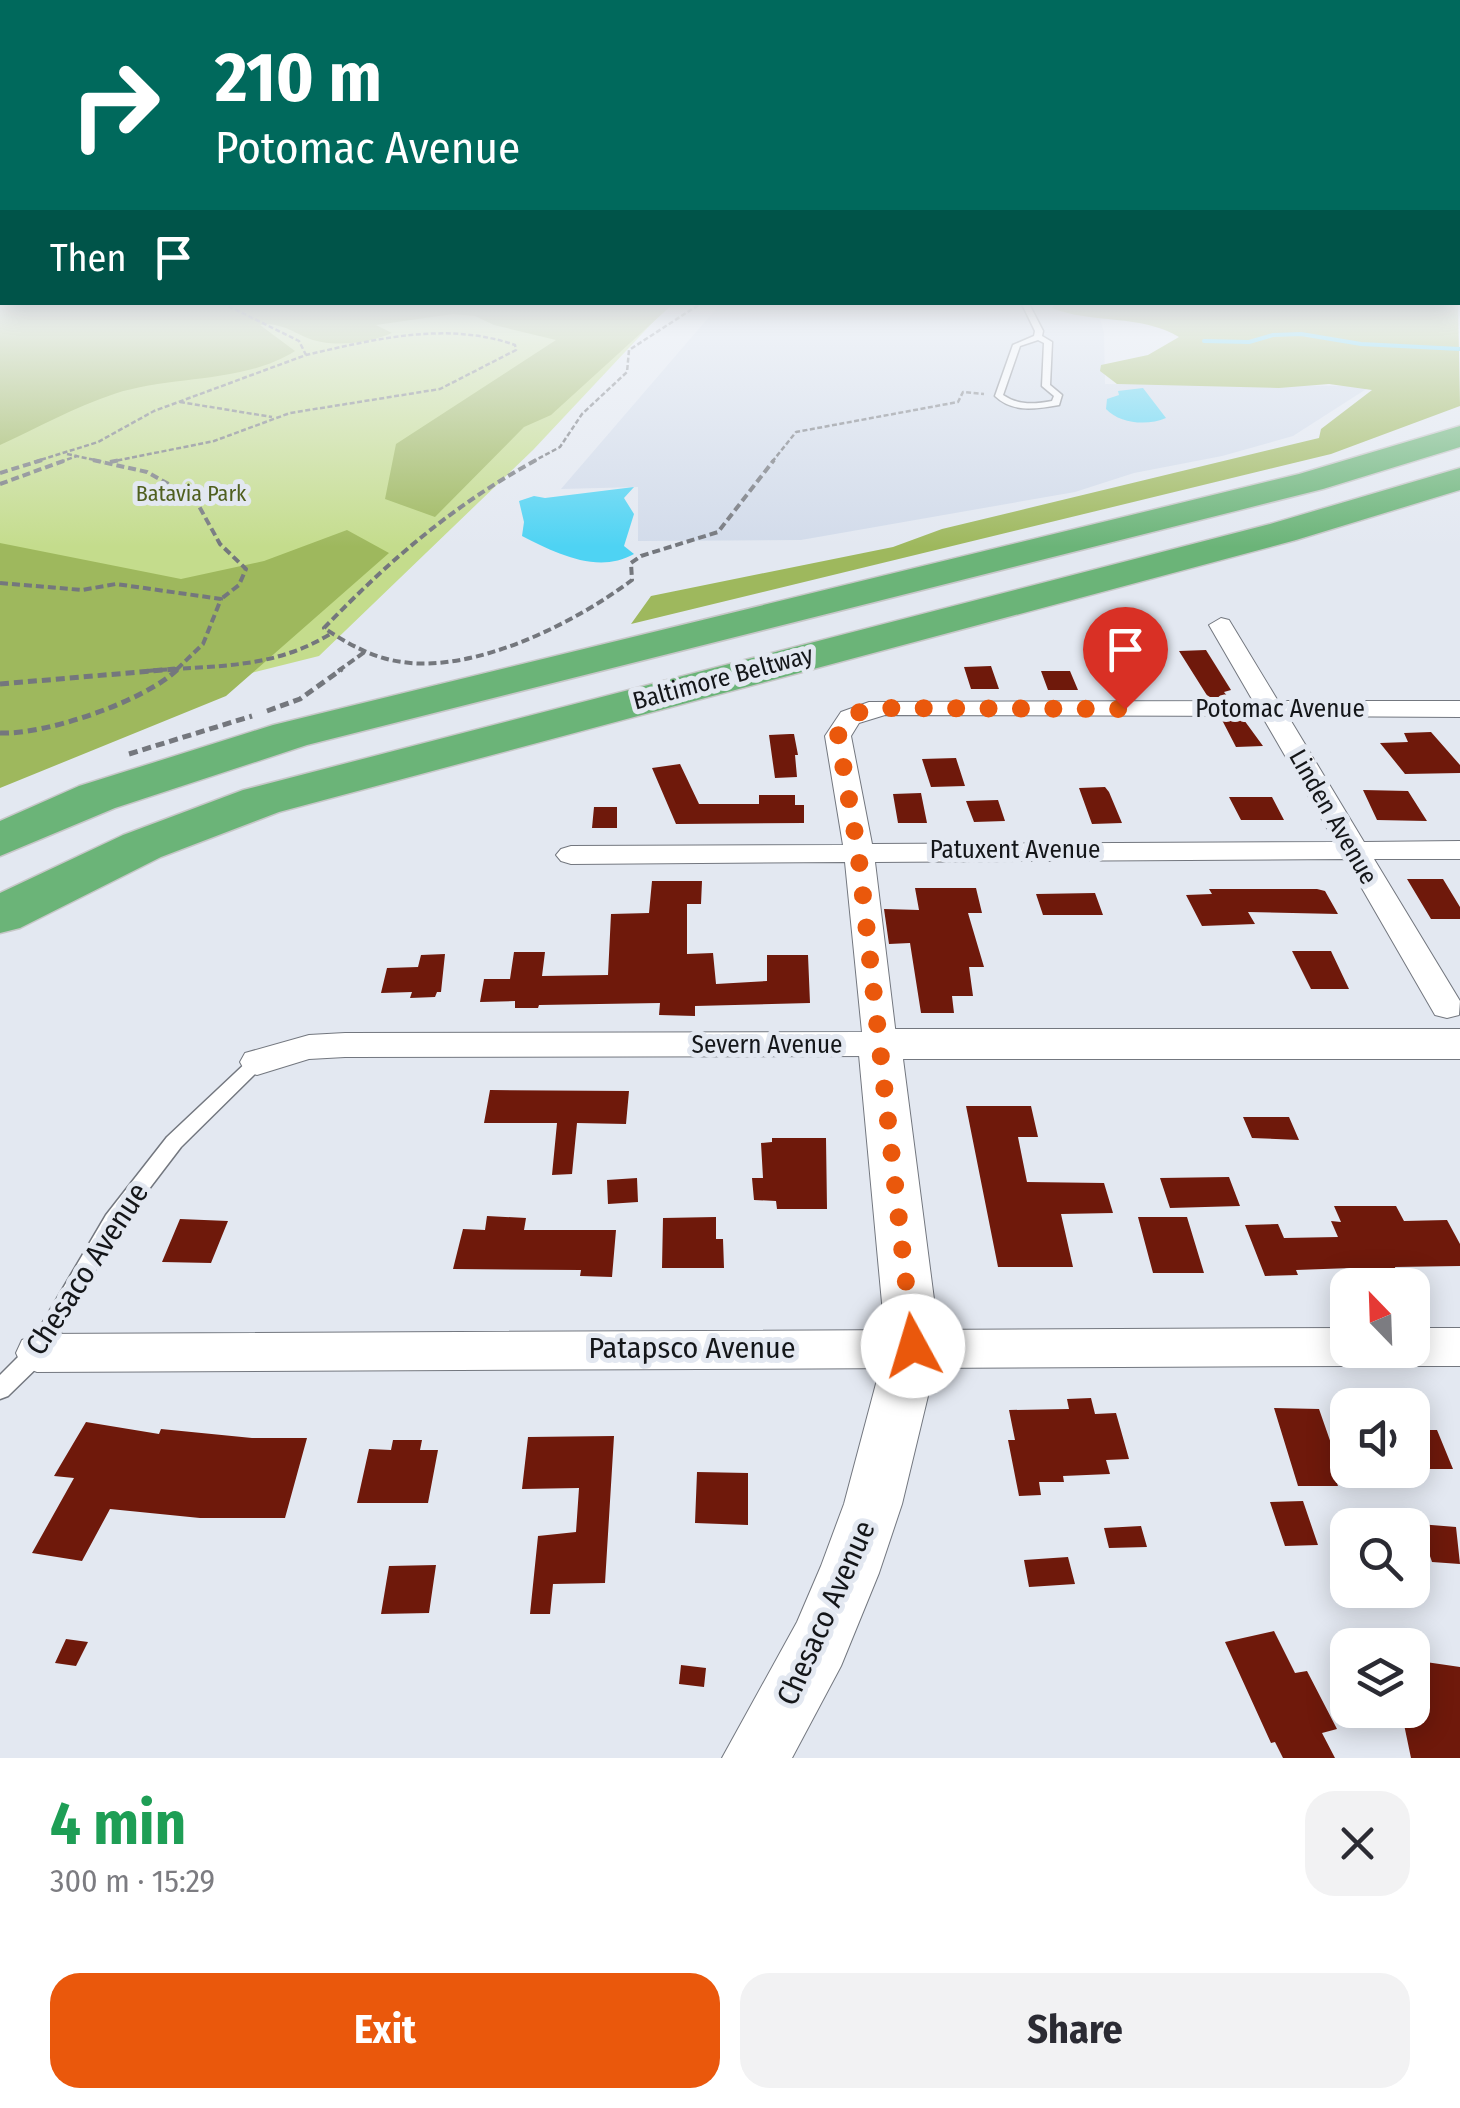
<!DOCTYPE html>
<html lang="en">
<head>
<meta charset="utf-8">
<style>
  :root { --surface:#fff; --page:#f2f2f3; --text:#2b2b33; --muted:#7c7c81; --accent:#ea580c }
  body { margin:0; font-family:"Fira Sans Condensed",sans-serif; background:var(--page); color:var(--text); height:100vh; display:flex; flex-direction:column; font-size:38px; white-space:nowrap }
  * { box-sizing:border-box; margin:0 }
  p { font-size:32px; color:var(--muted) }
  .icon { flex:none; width:55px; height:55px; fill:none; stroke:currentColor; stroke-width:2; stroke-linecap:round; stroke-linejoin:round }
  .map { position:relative; height:1758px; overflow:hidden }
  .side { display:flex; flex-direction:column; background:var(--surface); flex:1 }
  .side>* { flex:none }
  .hud { position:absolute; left:0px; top:0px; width:1460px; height:305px; box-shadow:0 5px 25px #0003; background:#00695c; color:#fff; overflow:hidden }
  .needle { width:65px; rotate:337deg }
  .fabs { position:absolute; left:1330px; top:1268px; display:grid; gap:20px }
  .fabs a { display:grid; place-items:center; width:100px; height:100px; border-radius:20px; background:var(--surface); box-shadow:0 5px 25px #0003; font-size:50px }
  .pin { position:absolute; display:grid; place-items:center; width:85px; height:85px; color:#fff; margin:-102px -42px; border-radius:50% 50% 50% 0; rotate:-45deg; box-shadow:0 0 10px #0007 }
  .pin .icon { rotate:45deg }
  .me { position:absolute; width:110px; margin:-55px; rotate:354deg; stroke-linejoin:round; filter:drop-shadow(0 0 8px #0008) }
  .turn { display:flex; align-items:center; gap:35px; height:210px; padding:0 50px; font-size:45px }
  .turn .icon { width:130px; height:130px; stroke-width:2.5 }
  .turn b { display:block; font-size:70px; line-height:85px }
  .then { display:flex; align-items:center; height:95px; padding:0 50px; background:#0003; gap:20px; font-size:38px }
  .round { display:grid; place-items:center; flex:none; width:105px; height:105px; border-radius:30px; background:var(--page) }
  .headline { display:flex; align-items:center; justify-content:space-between; height:170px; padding:0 50px }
  h1 { font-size:60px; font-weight:700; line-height:75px; color:#1e9e55 }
  .cta { display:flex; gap:20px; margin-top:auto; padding:20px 50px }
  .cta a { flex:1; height:115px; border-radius:30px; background:var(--accent); color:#fff; font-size:40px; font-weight:700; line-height:115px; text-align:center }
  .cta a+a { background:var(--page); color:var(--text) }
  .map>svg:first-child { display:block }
  .built { fill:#d2dbea }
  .green { fill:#c4dc8c }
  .forest { fill:#9eb85d }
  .water { fill:#4ed3f3 }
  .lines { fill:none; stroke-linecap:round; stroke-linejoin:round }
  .stream { stroke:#4ed3f3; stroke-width:4 }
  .building { fill:#6f190b }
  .service-casing { stroke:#73777f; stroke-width:3 }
  .minor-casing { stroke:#73777f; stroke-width:2 }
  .tertiary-casing { stroke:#73777f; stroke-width:2 }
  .motorway-casing { stroke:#c7c7c8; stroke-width:3 }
  .path-far2 { stroke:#74777d; stroke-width:2.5; stroke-dasharray:5 2.5; stroke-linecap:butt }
  .path-far1 { stroke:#74777d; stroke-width:4; stroke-dasharray:8 4; stroke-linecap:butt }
  .path { stroke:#74777d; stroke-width:5; stroke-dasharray:9 5; stroke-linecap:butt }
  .service { fill:#fff; fill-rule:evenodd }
  .minor { fill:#fff; fill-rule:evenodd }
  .tertiary { fill:#fff; fill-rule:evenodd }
  .motorway { fill:#6bb478; fill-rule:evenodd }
  .route { stroke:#ea580c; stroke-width:18; stroke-dasharray:0 32.4 }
  .labels { text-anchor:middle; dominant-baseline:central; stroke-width:10; stroke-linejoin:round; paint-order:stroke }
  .far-park-label { font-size:22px; fill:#4f5f1f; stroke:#e3e8f1 }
  .street-label { font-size:25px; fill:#141619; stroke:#e3e8f1 }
  .near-street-label { font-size:30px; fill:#141619; stroke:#e3e8f1 }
</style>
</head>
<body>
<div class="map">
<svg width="1460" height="1758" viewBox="0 0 1460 1758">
  <rect width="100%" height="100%" fill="#e3e8f1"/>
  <path class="built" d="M 721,303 L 1096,303 L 1104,333 L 1105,384 L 1371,386 L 1293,436 L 1222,456 L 1134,473 L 1075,492 L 801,540 L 638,541 L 638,487 L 561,489 Z"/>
  <path class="green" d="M 98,303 L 671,303 L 533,450 L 319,656 L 223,680 L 0,751 L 0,368 Z"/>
  <path class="forest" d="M 0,301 L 2,302 L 674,303 L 551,415 L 524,427 L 435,517 L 385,499 L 396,444 L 556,340 L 494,325 L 475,316 L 453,314 L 376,325 L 392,333 C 368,344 329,348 305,337 C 290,330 277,322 260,325 L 295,351 C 243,384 172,375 114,394 C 75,407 37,428 0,445 Z
    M 1458,301 L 1460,406 L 1331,454 L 631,624 L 651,596 L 893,547 L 942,529 L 1319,438 L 1321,429 L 1372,390 L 1329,384 L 1279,388 L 1117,384 L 1100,371 L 1101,365 L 1148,355 L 1179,337 C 1141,314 1092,324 1052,308 L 1054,305 Z
    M 347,530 L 389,553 L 226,696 L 0,788 L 0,543 L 181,579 L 264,561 Z"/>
  <path class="water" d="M 1143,388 L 1166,418 C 1148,426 1120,424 1106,409 L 1107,399 L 1119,395 L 1118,391 Z
    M 634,487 L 624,498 L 634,514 L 624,546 L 634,554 C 597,575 554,552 522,536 L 524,522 L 519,501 L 534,496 L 545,498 Z"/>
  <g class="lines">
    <path class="stream" d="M 1204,341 L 1249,342 L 1273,335 L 1301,334 L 1361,344 L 1460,349"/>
  </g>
  <path class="building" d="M 1206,650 L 1231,690 L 1224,692 L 1228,697 L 1208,697 L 1179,651 Z
    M 991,666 L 999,689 L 971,689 L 964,667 Z
    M 1041,671 L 1070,671 L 1078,690 L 1048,690 Z
    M 1222,720 L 1244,720 L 1263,746 L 1236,747 Z
    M 1431,732 L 1460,765 L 1460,773 L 1405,774 L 1380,743 L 1408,742 L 1404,733 Z
    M 790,734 L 794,734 L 798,755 L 795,755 L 797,777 L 775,778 L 769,735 Z
    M 956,758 L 965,786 L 931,787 L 922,759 Z
    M 680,764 L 699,804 L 759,804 L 759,795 L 795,795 L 795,805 L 804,805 L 804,823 L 676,824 L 652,768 Z
    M 1105,787 L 1109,792 L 1122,823 L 1092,824 L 1079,788 Z
    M 1363,790 L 1408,791 L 1427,821 L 1377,820 Z
    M 921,793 L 927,823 L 898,823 L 893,794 Z
    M 1229,797 L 1272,797 L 1284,820 L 1241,820 Z
    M 998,800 L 1005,821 L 974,822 L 966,801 Z
    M 594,807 L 617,807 L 617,828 L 592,828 Z
    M 1407,879 L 1443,879 L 1460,907 L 1460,919 L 1431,919 Z
    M 652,881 L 702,881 L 701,904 L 687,904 L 687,954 L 713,953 L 716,984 L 767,981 L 767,955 L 808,955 L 810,1003 L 695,1006 L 695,1016 L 659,1015 L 660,1003 L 539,1005 L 538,1008 L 515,1008 L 515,1001 L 480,1002 L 484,979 L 510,979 L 514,952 L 545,952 L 542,976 L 608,975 L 611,914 L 649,913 Z
    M 915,888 L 976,888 L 982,913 L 968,913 L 984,967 L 969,967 L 973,996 L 952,996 L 954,1013 L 921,1013 L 910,943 L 889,944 L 884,909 L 919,910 Z
    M 1209,889 L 1317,889 L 1325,891 L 1338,914 L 1248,912 L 1255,924 L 1202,926 L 1186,895 L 1212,894 Z
    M 1095,893 L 1103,915 L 1043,915 L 1036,894 Z
    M 1292,951 L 1331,951 L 1349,989 L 1311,989 Z
    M 445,954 L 441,992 L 437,992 L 435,997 L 410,998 L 412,992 L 381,993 L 387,968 L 418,967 L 421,955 Z
    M 490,1090 L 629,1091 L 626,1124 L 577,1123 L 572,1174 L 552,1175 L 557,1123 L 484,1123 Z
    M 966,1106 L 1031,1106 L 1038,1137 L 1018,1137 L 1027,1182 L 1104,1183 L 1113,1213 L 1061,1214 L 1073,1267 L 998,1267 Z
    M 1243,1117 L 1289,1117 L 1299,1140 L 1252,1138 Z
    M 772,1138 L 826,1138 L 827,1209 L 777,1209 L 776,1201 L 754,1200 L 752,1178 L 763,1178 L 761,1143 L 772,1142 Z
    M 1229,1177 L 1240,1206 L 1170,1208 L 1160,1178 Z
    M 637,1178 L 638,1202 L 608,1204 L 607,1180 Z
    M 1334,1206 L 1396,1206 L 1404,1221 L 1447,1220 L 1460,1244 L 1460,1266 L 1395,1267 L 1398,1283 L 1357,1283 L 1351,1268 L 1296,1270 L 1298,1275 L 1265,1276 L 1245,1225 L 1278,1224 L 1284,1238 L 1338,1237 L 1331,1221 L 1341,1222 Z
    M 487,1216 L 526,1218 L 524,1230 L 616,1230 L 612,1277 L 580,1276 L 581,1270 L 453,1269 L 463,1229 L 485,1230 Z
    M 716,1217 L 716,1239 L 723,1239 L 724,1268 L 662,1268 L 663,1218 Z
    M 1138,1217 L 1187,1217 L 1204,1273 L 1153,1273 Z
    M 180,1219 L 228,1221 L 211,1263 L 162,1262 Z
    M 1091,1398 L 1095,1414 L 1116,1413 L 1129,1459 L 1106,1460 L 1110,1474 L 1063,1476 L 1064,1482 L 1039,1482 L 1041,1495 L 1019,1496 L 1008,1440 L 1015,1440 L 1009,1410 L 1069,1409 L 1067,1399 Z
    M 1274,1408 L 1319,1409 L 1341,1472 L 1333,1472 L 1338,1486 L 1298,1486 Z
    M 86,1422 L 159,1434 L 161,1429 L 252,1438 L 307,1438 L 285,1518 L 200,1518 L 110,1509 L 82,1561 L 32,1553 L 74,1478 L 54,1476 Z
    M 1412,1430 L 1437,1430 L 1453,1469 L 1412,1469 Z
    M 614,1436 L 605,1583 L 553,1584 L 550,1614 L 530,1614 L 538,1536 L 576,1532 L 579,1488 L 522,1489 L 528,1437 Z
    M 393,1440 L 422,1440 L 420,1450 L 438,1450 L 428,1503 L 357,1503 L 369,1449 L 391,1450 Z
    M 697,1472 L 748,1473 L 748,1525 L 695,1523 Z
    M 1303,1501 L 1318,1545 L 1285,1546 L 1270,1502 Z
    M 1419,1524 L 1456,1527 L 1460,1564 L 1432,1562 Z
    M 1141,1526 L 1147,1547 L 1109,1548 L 1104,1528 Z
    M 1068,1557 L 1075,1584 L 1029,1587 L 1024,1560 Z
    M 436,1565 L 429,1613 L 381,1614 L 389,1566 Z
    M 1274,1631 L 1295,1673 L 1307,1671 L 1337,1729 L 1322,1733 L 1335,1758 L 1283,1758 L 1275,1742 L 1271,1743 L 1225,1642 Z
    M 66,1639 L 88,1642 L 76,1666 L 55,1663 Z
    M 1412,1660 L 1460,1667 L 1460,1758 L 1411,1758 L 1401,1710 L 1412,1710 Z
    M 681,1665 L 706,1668 L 704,1687 L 679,1684 Z"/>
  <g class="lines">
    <defs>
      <path id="service" d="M 1021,302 L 1028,302 L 1043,331 L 1042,336 L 1052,342 L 1050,385 L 1062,395 L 1059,405 C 1036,409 1013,413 995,396 L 1013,345 L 1034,336 L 1035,331 ZM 1038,340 L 1044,343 L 1042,386 L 1054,396 L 1052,401 C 1035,404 1019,406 1003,395 L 1020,346 Z
        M 257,1056 L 263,1058 L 266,1062 L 263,1066 L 181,1147 L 120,1227 L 45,1360 L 8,1396 L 0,1399 L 0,1375 L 29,1346 L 106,1215 L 167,1137 L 251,1058 Z"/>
      <path id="minor" d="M 1221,618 L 1229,620 L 1278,701 L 1460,701 L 1460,717 L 1288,716 L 1364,842 L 1460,841 L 1460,859 L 1374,859 L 1460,1001 L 1459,1015 L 1447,1018 L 1435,1015 L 1345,859 L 875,862 L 897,1044 L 892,1053 L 880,1056 L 345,1057 L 309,1059 L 257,1075 L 245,1071 L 240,1062 L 245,1053 L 309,1035 L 345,1033 L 862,1032 L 845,862 L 571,864 L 561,861 L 556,855 L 561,849 L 571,846 L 843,845 L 825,736 L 841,712 L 869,702 L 1253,701 L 1209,625 ZM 885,715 L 1262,716 L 1335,842 L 872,844 L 851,736 L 859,723 Z
        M 1348,1328 L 1348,1350 L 1368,1350 L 1363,1360 L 1348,1366 L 37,1372 L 22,1366 L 16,1353 L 22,1340 L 37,1334 Z
        M 1412,1328 L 1460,1328 L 1460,1366 L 1412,1366 L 1397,1360 L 1392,1350 L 1412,1350 Z"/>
      <path id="tertiary" d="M 880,1029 L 1460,1029 L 1460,1059 L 903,1059 L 940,1346 L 902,1504 L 879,1573 L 841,1666 L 792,1758 L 722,1758 L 797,1622 L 821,1566 L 844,1504 L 886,1346 L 858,1044 L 865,1033 Z"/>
      <path id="motorway" d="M 1460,426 L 1460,447 L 1323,489 L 307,745 L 115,808 L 0,856 L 0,821 L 79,786 L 273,725 L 1299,474 Z
        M 1460,468 L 1460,490 L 1296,540 L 279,812 L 161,857 L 20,928 L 0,933 L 0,893 L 123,835 L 243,790 L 1270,524 Z"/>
    </defs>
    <use href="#service" class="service-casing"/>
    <use href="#minor" class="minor-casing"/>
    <use href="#tertiary" class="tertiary-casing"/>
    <use href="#motorway" class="motorway-casing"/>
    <path class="path-far2" d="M 180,402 L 272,417
      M 67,454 L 104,462
      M 34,462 L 98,442 L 154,411 L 306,355 L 299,341 L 220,302
      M 60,462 L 77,456
      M 110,462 L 214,441 L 290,413 L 440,389 L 516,350 L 515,345 C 447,321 375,339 306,355
      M 532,462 L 560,447 L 582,414 L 627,372 L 629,350 L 703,302
      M 772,462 L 796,432 L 958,402 L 963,392 L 984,394"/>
    <path class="path-far1" d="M 93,460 L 147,472 L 195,499 L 220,544 L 246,569 L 239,585 L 221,599
      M 536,460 C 452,506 391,559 324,628 C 348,644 373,658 402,662 C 475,673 575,623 632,580 L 631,563 L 641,556 L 718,532 L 774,460
      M 110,462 L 121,460
      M 0,473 L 42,460
      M 0,484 L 66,460
      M 0,583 L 82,590 L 116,584 L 221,599 L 203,644 L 175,671
      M 147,671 C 215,665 272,670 332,633
      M 338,671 L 366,651"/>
    <path class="path" d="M 0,684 L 175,669
      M 267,711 L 300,699 L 342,669
      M 0,733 C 46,735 145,701 178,669
      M 129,754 L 252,716"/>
    <use href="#service" class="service"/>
    <use href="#minor" class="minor"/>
    <use href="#tertiary" class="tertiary"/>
    <use href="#motorway" class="motorway"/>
  </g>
  <linearGradient id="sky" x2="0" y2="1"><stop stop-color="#6ac0ec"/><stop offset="0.55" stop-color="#f2f5f9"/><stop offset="1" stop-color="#f2f5f9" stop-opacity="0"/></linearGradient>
  <rect width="1460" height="547" fill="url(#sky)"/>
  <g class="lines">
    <path class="route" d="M 913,1346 L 858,851 L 838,736 C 845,712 863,710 885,708 L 1125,709"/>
  </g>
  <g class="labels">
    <g class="far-park-label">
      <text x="191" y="493">Batavia Park</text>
    </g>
    <g class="street-label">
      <text transform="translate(723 678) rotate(-15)">Baltimore Beltway</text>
      <text x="1280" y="709">Potomac Avenue</text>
      <text transform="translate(1333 817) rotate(60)">Linden Avenue</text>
      <text x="1015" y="850">Patuxent Avenue</text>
      <text x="767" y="1045">Severn Avenue</text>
    </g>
    <g class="near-street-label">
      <text transform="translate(87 1269) rotate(-57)">Chesaco Avenue</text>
      <text x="692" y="1348">Patapsco Avenue</text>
      <text transform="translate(826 1613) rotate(-66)">Chesaco Avenue</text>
    </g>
  </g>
</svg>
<div class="fabs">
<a><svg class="needle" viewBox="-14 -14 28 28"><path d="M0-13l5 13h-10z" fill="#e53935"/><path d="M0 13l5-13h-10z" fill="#7c7c81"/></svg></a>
<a><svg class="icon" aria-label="sound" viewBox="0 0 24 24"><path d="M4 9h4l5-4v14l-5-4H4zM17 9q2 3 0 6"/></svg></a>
<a><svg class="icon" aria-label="search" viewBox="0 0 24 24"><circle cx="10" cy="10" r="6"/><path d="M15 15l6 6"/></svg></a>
<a><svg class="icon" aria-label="layers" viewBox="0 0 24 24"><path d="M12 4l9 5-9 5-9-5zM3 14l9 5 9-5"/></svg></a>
</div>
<div class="pin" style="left:1125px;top:709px;background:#d93025"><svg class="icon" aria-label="arrive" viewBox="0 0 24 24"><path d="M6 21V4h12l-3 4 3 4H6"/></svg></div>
<svg class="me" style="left:913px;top:1346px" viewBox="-20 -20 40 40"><circle r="19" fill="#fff"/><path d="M0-13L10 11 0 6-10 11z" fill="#ea580c"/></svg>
<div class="hud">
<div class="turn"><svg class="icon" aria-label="right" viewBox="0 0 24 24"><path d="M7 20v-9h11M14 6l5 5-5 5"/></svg><div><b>210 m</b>Potomac Avenue</div></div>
<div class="then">Then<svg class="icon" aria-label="arrive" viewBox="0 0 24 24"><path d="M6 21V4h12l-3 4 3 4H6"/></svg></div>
</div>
</div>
<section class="side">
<div class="headline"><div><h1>4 min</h1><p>300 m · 15:29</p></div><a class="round"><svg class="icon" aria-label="close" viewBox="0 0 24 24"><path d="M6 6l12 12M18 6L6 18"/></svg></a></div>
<div class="cta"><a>Exit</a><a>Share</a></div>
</section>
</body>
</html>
